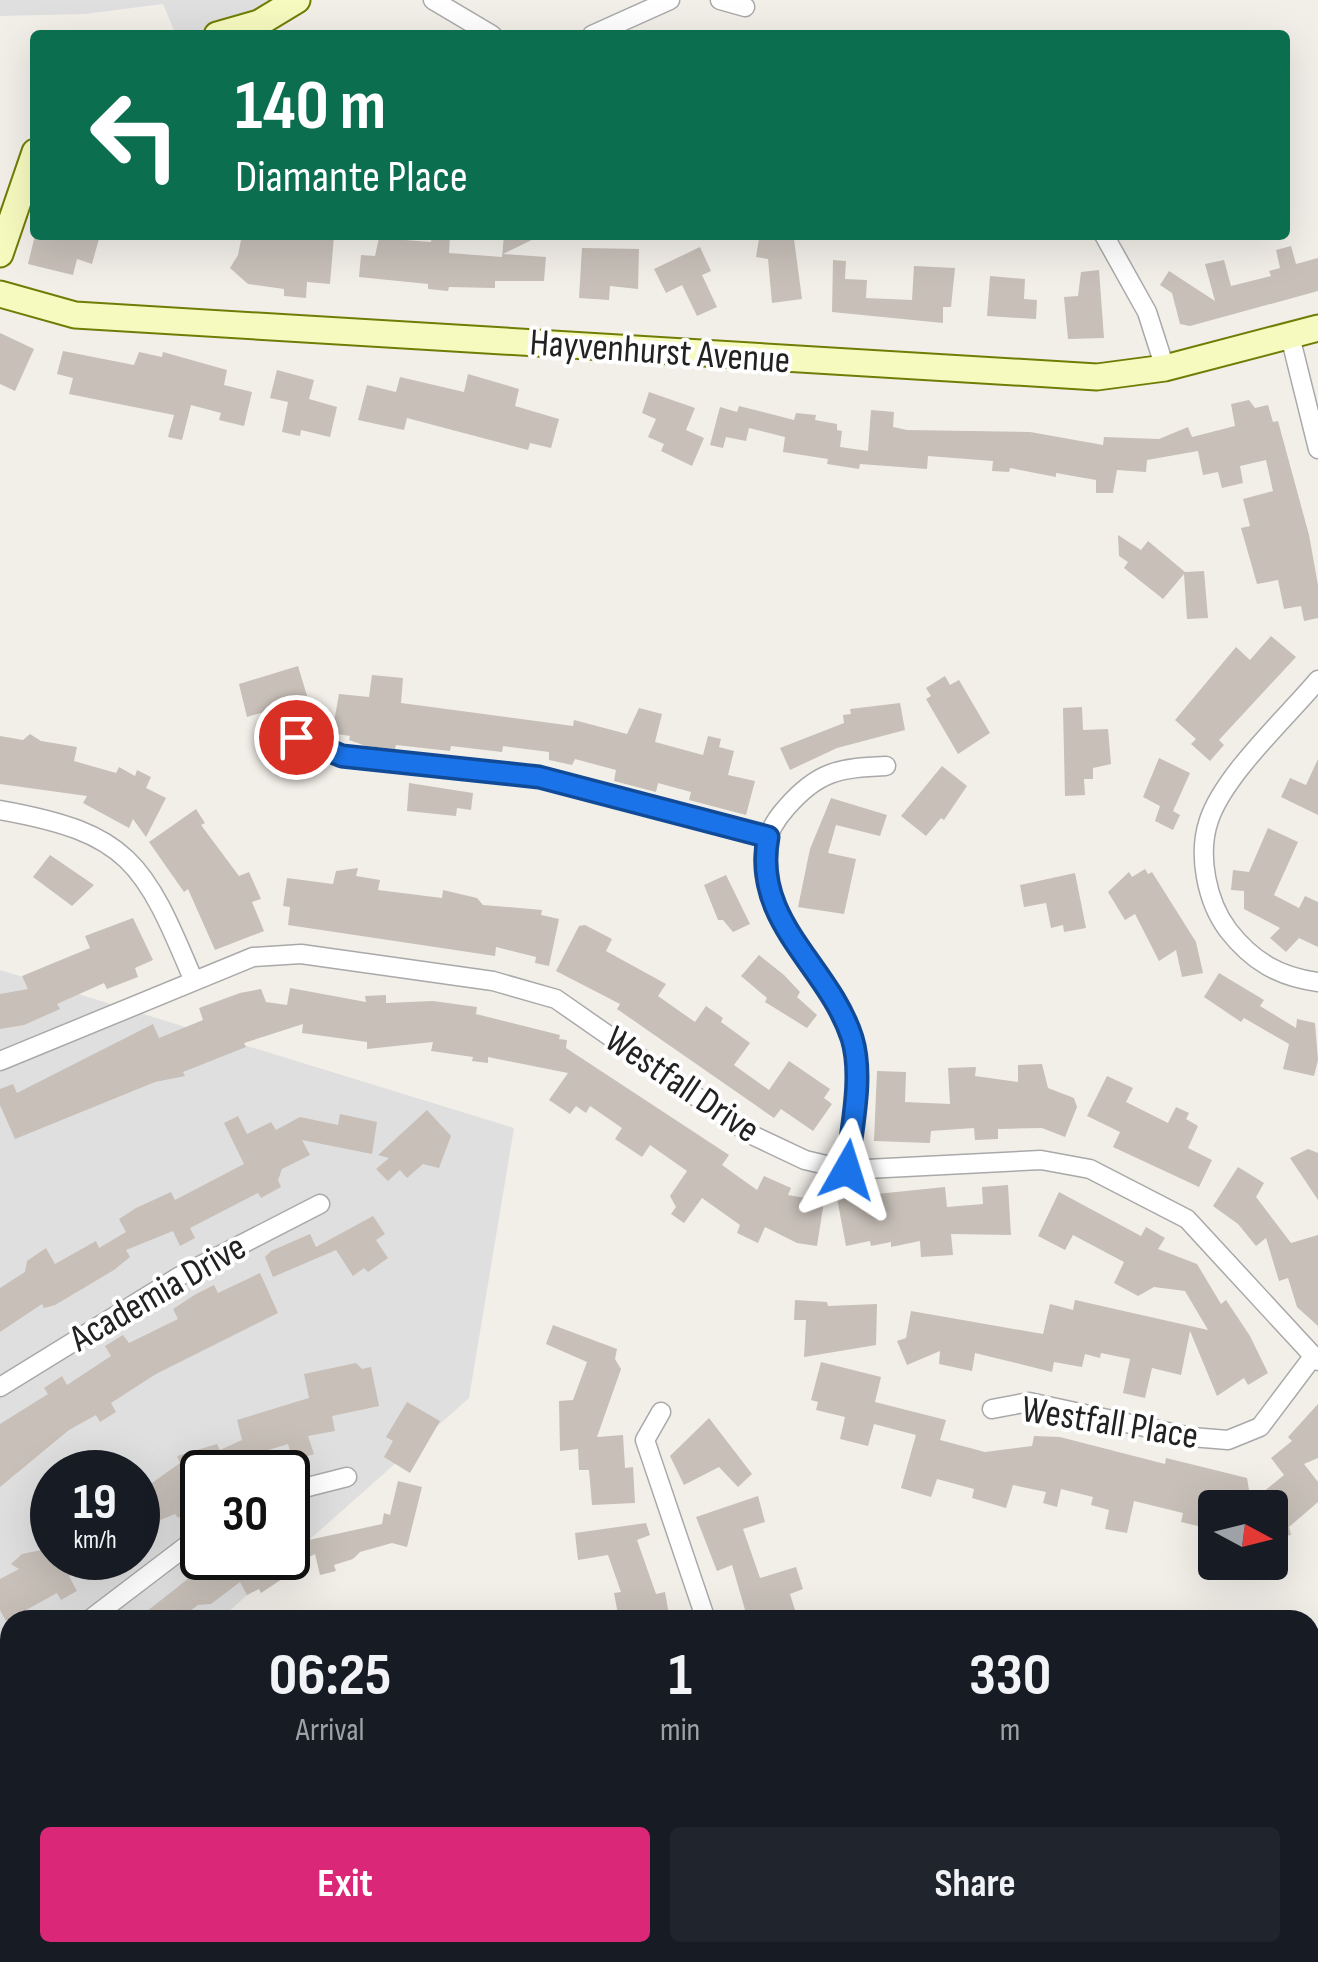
<!DOCTYPE html>
<html lang="en">
<head>
<meta charset="utf-8">
<style>
  :root { --surface:#171b24; --page:#20242c; --text:#f1f3f6; --muted:#9ea1a6; --accent:#db2777 }
  body { margin:0; font-family:"Sofia Sans Condensed",sans-serif; background:var(--page); color:var(--text); height:100vh; display:flex; flex-direction:column; font-size:38px; white-space:nowrap }
  * { box-sizing:border-box; margin:0 }
  p { font-size:32px; color:var(--muted) }
  .icon { flex:none; width:55px; height:55px; fill:none; stroke:currentColor; stroke-width:2; stroke-linecap:round; stroke-linejoin:round }
  .map { position:relative; flex:1; overflow:hidden }
  .side { position:absolute; left:0px; top:1610px; width:1320px; height:352px; display:flex; flex-direction:column; background:var(--surface); border-radius:30px 30px 0 0; box-shadow:0 10px 40px #0002 }
  .side>* { flex:none }
  .hud { position:absolute; left:30px; top:30px; width:1260px; height:210px; border-radius:10px; box-shadow:0 10px 40px #0002; background:#0b6e4f; color:#fff; overflow:hidden }
  .needle { width:65px; rotate:97deg }
  .tools { position:absolute; left:1198px; top:1490px; display:grid; gap:20px }
  .tools a { display:grid; place-items:center; width:90px; height:90px; border-radius:10px; background:var(--surface); box-shadow:0 10px 40px #0002; font-size:50px }
  .speed { position:absolute; left:30px; top:1450px; display:flex; gap:20px; font-size:50px; font-weight:700; text-align:center }
  .speed>* { display:grid; place-content:center; width:130px; height:130px; border-radius:50%; background:var(--surface); box-shadow:0 10px 40px #0002; line-height:1 }
  .speed small { font-size:25px; font-weight:400 }
  .speed .limit { border:5px solid #111; border-radius:15px; background:#fff; color:#111 }
  .pin { position:absolute; display:grid; place-items:center; width:85px; height:85px; color:#fff; margin:-42px; border:5px solid #fff; border-radius:50%; box-shadow:0 2px 10px #0007 }
  .me { position:absolute; width:110px; margin:-55px; rotate:6deg; stroke-linejoin:round; filter:drop-shadow(0 0 8px #0008) }
  .turn { display:flex; align-items:center; gap:35px; height:210px; padding:0 40px; font-size:45px }
  .turn .icon { width:130px; height:130px; stroke-width:2.5 }
  .turn b { display:block; font-size:70px; line-height:85px }
  .eta { display:flex; justify-content:space-evenly; align-items:center; height:170px; text-align:center }
  .eta b { font-size:60px; font-weight:700; line-height:70px }
  .cta { display:flex; gap:20px; margin-top:auto; padding:20px 40px }
  .cta a { flex:1; height:115px; border-radius:10px; background:var(--accent); color:#fff; font-size:40px; font-weight:700; line-height:115px; text-align:center }
  .cta a+a { background:var(--page); color:var(--text) }
  .map>svg:first-child { display:block }
  .residential { fill:#e0dfdf; fill-rule:evenodd }
  .building { fill:#c7bfb8 }
  .lines { fill:none; stroke-linecap:round; stroke-linejoin:round }
  .street-casing { stroke:#a9a9a9; stroke-width:21 }
  .secondary-casing { stroke:#707d05; stroke-width:29 }
  .street { stroke:#fff; stroke-width:18 }
  .secondary { stroke:#f7fabf; stroke-width:25 }
  .route-casing { stroke:#114b97; stroke-width:25 }
  .route { stroke:#1a73e8; stroke-width:18 }
  .labels { text-anchor:middle; dominant-baseline:central; stroke-width:8; stroke-linejoin:round; paint-order:stroke }
  .street-label { font-size:38px; fill:#222; stroke:#fff }
</style>
</head>
<body>
<div class="map">
<svg width="1318" height="1962" viewBox="0 0 1318 1962">
  <rect width="100%" height="100%" fill="#f2efe9"/>
  <path class="residential" d="M 0,0 L 297,0 L 217,35 L 176,35 L 163,4 L 85,14 L 0,16 Z
    M 0,970 L 514,1128 L 469,1398 L 219,1620 L 10,1620 L 10,1806 L 0,1815 ZM 52,1472 L 138,1472 L 138,1558 L 52,1558 ZM 202,1472 L 288,1472 L 288,1558 L 202,1558 Z"/>
  <path class="building" d="M 35,235 L 100,235 L 92,264 L 77,259 L 73,275 L 28,264 Z
    M 242,235 L 334,236 L 330,284 L 307,282 L 306,298 L 284,296 L 284,289 L 248,284 L 230,268 L 238,255 Z
    M 432,235 L 450,235 L 449,253 L 502,257 L 504,235 L 542,235 L 503,254 L 546,257 L 544,281 L 495,281 L 495,288 L 449,287 L 448,291 L 428,289 L 428,284 L 359,277 L 361,255 L 375,256 L 379,238 L 431,242 Z
    M 759,239 L 794,239 L 802,299 L 772,303 L 768,259 L 756,257 Z
    M 1291,246 L 1296,264 L 1318,258 L 1318,291 L 1190,326 L 1180,324 L 1172,293 L 1160,285 L 1169,271 L 1215,301 L 1205,264 L 1224,260 L 1231,286 L 1271,276 L 1269,271 L 1280,268 L 1276,250 Z
    M 700,247 L 711,271 L 702,275 L 717,307 L 697,316 L 682,285 L 666,293 L 654,269 Z
    M 582,248 L 639,249 L 638,289 L 610,286 L 609,300 L 579,298 Z
    M 833,260 L 846,261 L 845,279 L 867,280 L 866,298 L 912,300 L 914,266 L 955,268 L 951,307 L 943,307 L 943,323 L 832,312 Z
    M 1099,270 L 1104,338 L 1068,339 L 1064,297 L 1078,296 L 1081,272 Z
    M 990,276 L 1025,279 L 1024,299 L 1037,300 L 1036,319 L 987,316 Z
    M 0,333 L 34,349 L 15,391 L 0,384 Z
    M 63,351 L 134,365 L 139,352 L 162,357 L 163,352 L 227,370 L 224,385 L 252,392 L 244,426 L 219,420 L 221,413 L 191,405 L 182,440 L 168,437 L 174,415 L 69,394 L 73,378 L 57,374 Z
    M 277,370 L 314,380 L 309,399 L 337,407 L 330,437 L 301,430 L 300,436 L 282,432 L 288,402 L 270,398 Z
    M 468,374 L 519,389 L 515,406 L 559,419 L 551,448 L 530,443 L 528,450 L 407,418 L 404,430 L 358,420 L 367,385 L 396,392 L 400,377 L 464,392 Z
    M 649,392 L 695,408 L 686,430 L 704,438 L 692,466 L 661,451 L 664,444 L 648,437 L 656,419 L 642,413 Z
    M 1249,400 L 1255,408 L 1268,405 L 1273,422 L 1278,421 L 1309,535 L 1318,585 L 1318,618 L 1304,621 L 1301,606 L 1284,609 L 1278,580 L 1257,584 L 1241,528 L 1250,526 L 1243,499 L 1273,491 L 1266,460 L 1240,466 L 1243,483 L 1222,488 L 1218,472 L 1203,475 L 1198,451 L 1147,460 L 1146,472 L 1117,470 L 1113,493 L 1096,493 L 1096,480 L 1056,473 L 1056,477 L 1010,468 L 1009,472 L 992,471 L 993,461 L 928,456 L 927,469 L 860,464 L 859,469 L 827,464 L 828,459 L 783,452 L 785,437 L 749,428 L 746,441 L 726,437 L 723,448 L 710,445 L 720,407 L 737,412 L 739,406 L 794,420 L 796,413 L 816,415 L 815,420 L 837,424 L 837,430 L 842,431 L 840,447 L 868,451 L 871,410 L 894,412 L 893,427 L 907,430 L 1030,432 L 1103,445 L 1104,437 L 1159,439 L 1188,427 L 1192,437 L 1235,426 L 1231,404 Z
    M 1118,535 L 1141,550 L 1148,541 L 1185,572 L 1204,571 L 1208,618 L 1187,619 L 1184,574 L 1163,599 L 1124,568 L 1128,562 L 1119,556 Z
    M 1271,636 L 1296,657 L 1219,740 L 1224,745 L 1210,761 L 1191,744 L 1196,739 L 1175,720 L 1236,647 L 1250,660 Z
    M 298,666 L 308,699 L 247,717 L 239,684 Z
    M 372,675 L 403,678 L 401,703 L 573,726 L 574,720 L 627,734 L 639,708 L 662,714 L 655,742 L 703,755 L 708,736 L 721,739 L 719,747 L 734,751 L 728,775 L 755,781 L 746,815 L 689,800 L 691,792 L 658,783 L 656,792 L 614,781 L 616,770 L 575,759 L 572,765 L 549,760 L 549,752 L 503,746 L 502,752 L 451,746 L 450,751 L 396,745 L 395,749 L 366,746 L 349,740 L 350,736 L 332,733 L 339,694 L 369,697 Z
    M 945,676 L 950,685 L 959,680 L 990,733 L 958,754 L 926,699 L 931,696 L 926,688 Z
    M 900,703 L 905,730 L 837,748 L 790,770 L 780,748 L 844,723 L 843,715 L 851,714 L 850,709 Z
    M 1082,707 L 1083,730 L 1108,729 L 1111,764 L 1093,768 L 1093,779 L 1084,779 L 1085,795 L 1065,796 L 1063,708 Z
    M 30,734 L 41,741 L 77,747 L 74,761 L 116,773 L 119,767 L 135,776 L 137,770 L 151,777 L 146,788 L 166,798 L 146,837 L 133,819 L 129,828 L 83,803 L 87,796 L 0,784 L 0,736 L 23,740 Z
    M 1159,758 L 1190,773 L 1173,811 L 1180,815 L 1173,830 L 1155,821 L 1160,806 L 1143,797 Z
    M 1318,759 L 1318,815 L 1281,797 L 1290,778 L 1306,785 Z
    M 942,766 L 967,786 L 944,820 L 941,818 L 926,836 L 901,816 Z
    M 409,783 L 473,793 L 471,810 L 457,808 L 456,816 L 407,811 Z
    M 831,798 L 887,815 L 880,836 L 836,825 L 828,853 L 856,859 L 844,914 L 798,907 L 810,849 Z
    M 196,809 L 205,823 L 201,825 L 239,876 L 249,872 L 261,899 L 252,902 L 264,931 L 215,950 L 188,889 L 184,892 L 149,842 Z
    M 1268,828 L 1298,842 L 1274,895 L 1299,908 L 1305,896 L 1318,902 L 1318,947 L 1299,938 L 1286,952 L 1270,938 L 1280,928 L 1244,909 L 1244,891 L 1231,890 L 1233,870 L 1249,872 Z
    M 50,855 L 94,885 L 72,906 L 33,877 Z
    M 358,868 L 356,876 L 380,880 L 378,890 L 442,898 L 443,890 L 477,898 L 483,905 L 542,910 L 541,915 L 559,919 L 549,966 L 535,963 L 536,957 L 496,947 L 495,956 L 288,925 L 290,907 L 283,906 L 287,878 L 333,884 L 336,871 Z
    M 1145,869 L 1148,874 L 1152,872 L 1196,942 L 1203,973 L 1182,977 L 1176,950 L 1159,961 L 1135,914 L 1125,920 L 1108,892 L 1129,872 L 1132,877 Z
    M 1075,873 L 1086,928 L 1064,932 L 1063,925 L 1051,928 L 1046,903 L 1024,907 L 1020,885 Z
    M 726,875 L 750,924 L 733,932 L 723,920 L 718,920 L 704,885 Z
    M 133,918 L 153,960 L 135,968 L 138,977 L 107,989 L 104,983 L 57,1004 L 60,1009 L 24,1025 L 0,1029 L 0,994 L 28,989 L 22,976 L 90,948 L 85,936 Z
    M 585,925 L 612,939 L 606,951 L 666,984 L 658,996 L 695,1022 L 706,1006 L 723,1018 L 721,1022 L 750,1043 L 734,1065 L 769,1090 L 789,1061 L 830,1089 L 824,1098 L 832,1104 L 813,1131 L 781,1109 L 774,1118 L 617,1009 L 620,1004 L 556,971 L 579,926 Z
    M 759,955 L 784,975 L 800,992 L 797,997 L 817,1015 L 807,1028 L 765,1002 L 767,998 L 741,976 Z
    M 1219,973 L 1264,1000 L 1260,1006 L 1296,1028 L 1297,1019 L 1315,1023 L 1318,1060 L 1314,1076 L 1283,1069 L 1289,1044 L 1244,1018 L 1241,1022 L 1204,997 Z
    M 290,988 L 366,1002 L 365,996 L 386,995 L 386,1003 L 433,1001 L 477,1007 L 476,1014 L 560,1035 L 559,1039 L 567,1040 L 566,1048 L 729,1155 L 722,1165 L 757,1190 L 764,1176 L 791,1188 L 788,1195 L 824,1201 L 817,1246 L 797,1243 L 765,1227 L 758,1243 L 737,1233 L 740,1225 L 702,1198 L 684,1223 L 671,1214 L 676,1207 L 670,1196 L 687,1171 L 650,1145 L 642,1157 L 615,1139 L 622,1128 L 590,1106 L 586,1113 L 576,1106 L 570,1114 L 549,1100 L 568,1073 L 488,1057 L 488,1063 L 472,1061 L 473,1057 L 431,1051 L 433,1042 L 367,1049 L 367,1042 L 302,1033 L 303,1024 L 244,1043 L 246,1047 L 183,1072 L 185,1076 L 155,1082 L 15,1139 L 0,1105 L 0,1089 L 13,1084 L 17,1093 L 153,1024 L 159,1038 L 203,1020 L 199,1008 L 240,993 L 261,989 L 266,1002 L 287,1005 Z
    M 1042,1064 L 1048,1088 L 1074,1098 L 1077,1107 L 1065,1137 L 1042,1128 L 998,1129 L 998,1139 L 975,1140 L 974,1128 L 931,1131 L 930,1143 L 874,1141 L 877,1071 L 906,1072 L 905,1102 L 950,1104 L 948,1068 L 976,1067 L 975,1076 L 1018,1082 L 1018,1065 Z
    M 1107,1076 L 1133,1088 L 1126,1102 L 1168,1123 L 1176,1107 L 1189,1113 L 1186,1119 L 1198,1126 L 1188,1148 L 1212,1160 L 1199,1187 L 1113,1147 L 1120,1132 L 1087,1116 Z
    M 427,1110 L 451,1136 L 439,1168 L 423,1164 L 407,1178 L 400,1170 L 388,1181 L 376,1169 L 389,1158 L 378,1155 Z
    M 340,1114 L 377,1122 L 372,1154 L 302,1140 L 310,1155 L 282,1169 L 278,1180 L 281,1187 L 261,1198 L 258,1193 L 190,1228 L 195,1238 L 180,1246 L 173,1231 L 126,1250 L 130,1257 L 114,1270 L 55,1305 L 44,1308 L 42,1304 L 0,1332 L 0,1288 L 25,1272 L 27,1261 L 46,1248 L 55,1264 L 96,1241 L 99,1248 L 126,1232 L 119,1219 L 136,1208 L 171,1192 L 175,1200 L 244,1164 L 224,1123 L 238,1116 L 247,1134 L 271,1122 L 276,1130 L 300,1117 L 338,1125 Z
    M 1308,1149 L 1318,1153 L 1318,1200 L 1290,1158 Z
    M 1238,1167 L 1264,1183 L 1256,1197 L 1291,1243 L 1318,1235 L 1318,1326 L 1297,1307 L 1288,1278 L 1279,1281 L 1266,1238 L 1256,1246 L 1238,1224 L 1213,1206 Z
    M 1008,1185 L 1011,1235 L 951,1234 L 953,1255 L 921,1257 L 920,1241 L 891,1247 L 891,1242 L 871,1246 L 870,1241 L 846,1246 L 837,1198 L 945,1187 L 947,1207 L 983,1204 L 982,1187 Z
    M 1059,1192 L 1141,1236 L 1146,1227 L 1165,1238 L 1158,1249 L 1197,1264 L 1221,1304 L 1226,1300 L 1250,1336 L 1268,1373 L 1248,1385 L 1244,1378 L 1217,1396 L 1190,1331 L 1181,1375 L 1152,1368 L 1145,1398 L 1123,1393 L 1130,1359 L 1101,1353 L 1100,1358 L 1085,1354 L 1082,1367 L 1054,1362 L 1052,1372 L 975,1353 L 972,1371 L 939,1364 L 940,1351 L 907,1365 L 897,1341 L 906,1338 L 911,1311 L 1043,1334 L 1050,1304 L 1073,1310 L 1075,1300 L 1208,1330 L 1185,1291 L 1154,1287 L 1138,1296 L 1114,1283 L 1124,1262 L 1073,1235 L 1065,1250 L 1038,1236 Z
    M 373,1216 L 385,1234 L 376,1240 L 388,1258 L 368,1272 L 364,1268 L 353,1276 L 336,1250 L 273,1277 L 265,1257 L 271,1251 L 310,1234 L 316,1247 Z
    M 260,1273 L 278,1313 L 156,1374 L 111,1403 L 116,1412 L 100,1422 L 96,1415 L 69,1430 L 0,1487 L 0,1424 L 48,1394 L 44,1388 L 62,1376 L 67,1385 L 111,1356 L 105,1346 L 123,1335 L 129,1343 L 178,1319 L 173,1309 L 196,1294 L 214,1285 L 218,1293 Z
    M 795,1300 L 827,1302 L 828,1306 L 877,1304 L 876,1345 L 804,1357 L 806,1320 L 794,1320 Z
    M 553,1325 L 617,1349 L 615,1359 L 621,1369 L 597,1437 L 623,1435 L 625,1468 L 633,1467 L 635,1503 L 592,1505 L 589,1470 L 579,1470 L 578,1449 L 560,1451 L 559,1401 L 573,1400 L 587,1362 L 546,1344 Z
    M 821,1362 L 881,1377 L 875,1402 L 946,1420 L 940,1440 L 985,1452 L 1032,1446 L 1034,1436 L 1060,1437 L 1165,1464 L 1166,1458 L 1247,1478 L 1251,1502 L 1284,1475 L 1271,1458 L 1292,1441 L 1288,1437 L 1318,1404 L 1318,1458 L 1304,1464 L 1318,1482 L 1318,1502 L 1289,1527 L 1291,1535 L 1270,1539 L 1270,1508 L 1210,1508 L 1206,1528 L 1181,1522 L 1183,1513 L 1134,1501 L 1127,1533 L 1105,1529 L 1109,1510 L 1091,1505 L 1093,1497 L 1061,1489 L 1057,1507 L 1043,1503 L 1046,1492 L 1013,1485 L 1006,1508 L 972,1498 L 974,1489 L 937,1479 L 931,1497 L 901,1488 L 916,1435 L 874,1424 L 868,1446 L 840,1439 L 845,1417 L 816,1410 L 818,1402 L 811,1400 Z
    M 356,1363 L 362,1369 L 371,1367 L 379,1406 L 332,1416 L 335,1431 L 308,1436 L 314,1454 L 293,1461 L 288,1444 L 243,1458 L 246,1466 L 230,1472 L 202,1472 L 202,1489 L 183,1497 L 191,1509 L 178,1518 L 175,1514 L 158,1521 L 138,1536 L 138,1493 L 180,1463 L 177,1456 L 217,1444 L 220,1450 L 242,1440 L 237,1420 L 309,1398 L 304,1374 Z
    M 407,1402 L 440,1421 L 410,1473 L 384,1457 L 393,1441 L 386,1437 Z
    M 709,1418 L 752,1474 L 738,1487 L 719,1467 L 684,1485 L 670,1456 Z
    M 398,1481 L 422,1487 L 407,1547 L 392,1543 L 360,1552 L 353,1559 L 334,1565 L 336,1571 L 320,1575 L 315,1554 L 289,1568 L 291,1573 L 261,1593 L 259,1589 L 247,1595 L 240,1582 L 211,1604 L 198,1605 L 178,1620 L 136,1620 L 214,1558 L 288,1558 L 288,1511 L 304,1541 L 382,1524 L 384,1513 L 390,1515 Z
    M 758,1496 L 765,1522 L 743,1529 L 760,1578 L 796,1567 L 803,1589 L 790,1594 L 798,1620 L 748,1620 L 732,1565 L 717,1571 L 696,1517 Z
    M 646,1523 L 650,1535 L 637,1540 L 656,1594 L 665,1592 L 670,1620 L 619,1620 L 614,1593 L 621,1592 L 608,1555 L 578,1560 L 575,1533 Z
    M 51,1548 L 52,1558 L 95,1558 L 69,1576 L 77,1591 L 61,1600 L 57,1593 L 6,1621 L 0,1610 L 0,1579 L 19,1569 L 11,1564 L 22,1554 Z"/>
  <g class="lines">
    <defs>
      <path id="street" d="M 433,0 L 492,35
        M 720,0 L 745,7
        M 592,35 L 670,0
        M 1104,235 L 1147,312 L 1165,368
        M 1290,336 L 1318,449
        M 1318,680 C 1286,718 1224,775 1209,820 C 1197,855 1207,902 1228,930 C 1252,961 1279,977 1318,982
        M 296,737 L 342,756 L 539,777 L 768,837
        M 0,810 C 129,833 144,862 193,979
        M 0,1061 L 253,957 L 301,954 L 493,981 L 556,999 L 750,1134 L 805,1160 L 847,1170 L 1041,1160 L 1090,1169 L 1187,1219 L 1318,1361
        M 847,1170 C 851,1130 864,1079 853,1040 C 833,967 715,887 786,808 C 818,771 839,768 886,766
        M 0,1387 L 180,1276 L 320,1204
        M 992,1409 L 1029,1402 L 1191,1437 L 1228,1440 L 1260,1427 L 1312,1358
        M 661,1412 L 645,1440 L 706,1620
        M 288,1492 L 347,1477
        M 89,1620 L 202,1534
        M 0,1657 L 10,1653
        M 0,1668 L 10,1695
        M 1310,1716 L 1318,1721
        M 1175,1952 L 1180,1962"/>
      <path id="secondary" d="M 217,35 L 259,23 L 297,0
        M 0,254 L 35,152
        M 0,294 L 75,315 L 1097,377 L 1165,368 L 1318,328"/>
    </defs>
    <use href="#street" class="street-casing"/>
    <use href="#secondary" class="secondary-casing"/>
    <use href="#street" class="street"/>
    <use href="#secondary" class="secondary"/>
  </g>
  <g class="lines">
    <defs>
      <path id="route" d="M 296,737 L 342,756 L 539,777 L 768,837 C 752,923 828,964 852,1038 C 864,1077 851,1130 847,1170"/>
    </defs>
    <use href="#route" class="route-casing"/>
    <use href="#route" class="route"/>
  </g>
  <g class="labels">
    <g class="street-label">
      <text transform="translate(660 352) rotate(4)">Hayvenhurst Avenue</text>
      <text transform="translate(682 1085) rotate(34)">Westfall Drive</text>
      <text transform="translate(158 1293) rotate(-30)">Academia Drive</text>
      <text transform="translate(1110 1423) rotate(9)">Westfall Place</text>
    </g>
  </g>
</svg>
<div class="tools">
<a><svg class="needle" viewBox="-14 -14 28 28"><path d="M0-13l5 13h-10z" fill="#e53935"/><path d="M0 13l5-13h-10z" fill="#9ea1a6"/></svg></a>
</div>
<div class="speed"><div>19<small>km/h</small></div><div class="limit">30</div></div>
<div class="pin" style="left:296px;top:737px;background:#d93025"><svg class="icon" aria-label="arrive" viewBox="0 0 24 24"><path d="M6 21V4h12l-3 4 3 4H6"/></svg></div>
<svg class="me" style="left:847px;top:1170px" viewBox="-20 -20 40 40"><path d="M0-17L14 15 0 8-14 15z" fill="#1a73e8" stroke="#fff" stroke-width="4"/></svg>
<div class="hud">
<div class="turn"><svg class="icon" aria-label="left" viewBox="0 0 24 24"><path d="M17 20v-9H6M10 6l-5 5 5 5"/></svg><div><b>140 m</b>Diamante Place</div></div>
</div>
<section class="side">
<div class="eta">
<div><b>06:25</b><p>Arrival</p></div>
<div><b>1</b><p>min</p></div>
<div><b>330</b><p>m</p></div>
</div>
<div class="cta"><a>Exit</a><a>Share</a></div>
</section>
</div>
</body>
</html>
